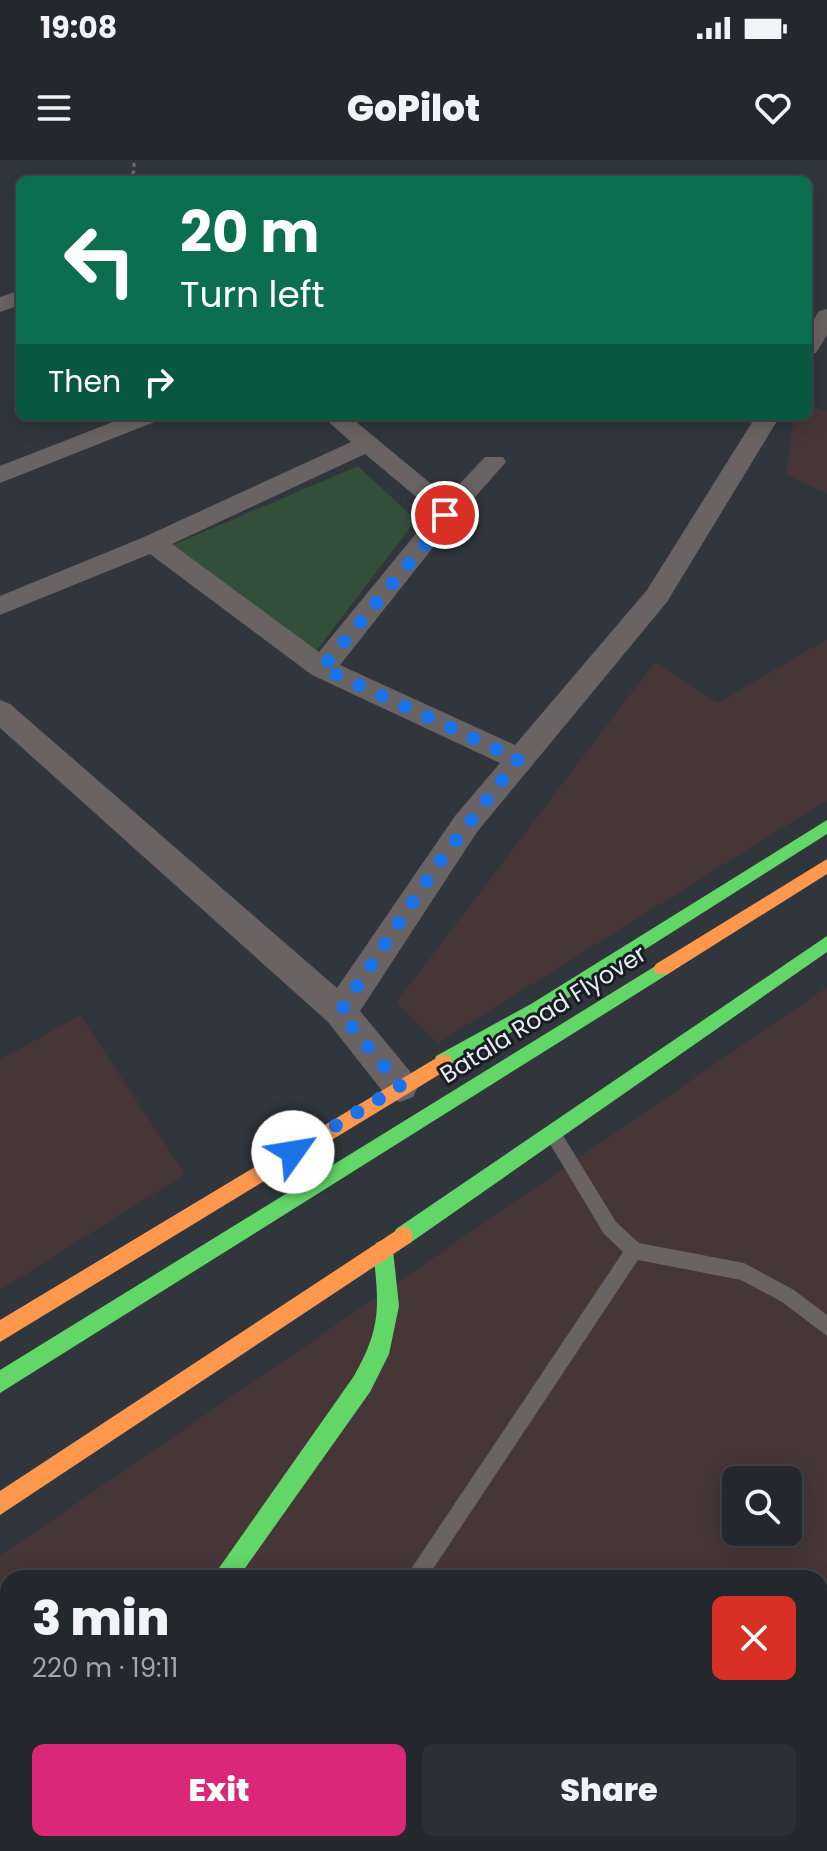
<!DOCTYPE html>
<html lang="en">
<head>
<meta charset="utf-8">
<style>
  :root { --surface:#24282c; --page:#2c3034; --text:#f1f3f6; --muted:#a3a6a9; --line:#414448; --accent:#db2777 }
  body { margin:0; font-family:Poppins,sans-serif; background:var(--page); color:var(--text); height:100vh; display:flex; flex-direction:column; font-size:30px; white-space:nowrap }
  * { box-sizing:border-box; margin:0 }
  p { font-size:26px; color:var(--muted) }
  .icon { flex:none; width:44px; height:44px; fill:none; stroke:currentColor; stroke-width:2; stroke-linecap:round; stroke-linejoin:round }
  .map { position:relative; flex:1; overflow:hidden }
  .sheet { position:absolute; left:0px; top:1410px; width:828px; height:282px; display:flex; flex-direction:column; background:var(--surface); border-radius:24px 24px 0 0; box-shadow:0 4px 20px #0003,0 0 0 2px var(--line) }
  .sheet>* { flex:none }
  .guide { position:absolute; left:16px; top:16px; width:796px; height:244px; border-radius:12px; box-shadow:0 4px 20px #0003,0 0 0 2px var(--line); background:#0b6e4f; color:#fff; overflow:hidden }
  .buttons { position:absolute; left:722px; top:1306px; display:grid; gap:16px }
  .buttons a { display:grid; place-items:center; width:80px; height:80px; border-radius:12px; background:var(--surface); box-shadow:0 4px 20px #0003,0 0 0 2px var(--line); font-size:40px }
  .pin { position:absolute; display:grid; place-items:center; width:68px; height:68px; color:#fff; margin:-34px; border:4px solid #fff; border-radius:50%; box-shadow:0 2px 8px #0007 }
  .me { position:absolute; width:88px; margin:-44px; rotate:58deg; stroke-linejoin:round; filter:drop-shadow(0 0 6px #0008) }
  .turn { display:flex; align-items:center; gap:28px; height:168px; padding:0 32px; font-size:36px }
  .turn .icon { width:104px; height:104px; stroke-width:2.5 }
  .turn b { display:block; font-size:56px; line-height:68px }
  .then { display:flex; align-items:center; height:76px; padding:0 32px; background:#0003; gap:16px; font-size:30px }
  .round { display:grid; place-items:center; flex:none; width:84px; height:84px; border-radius:12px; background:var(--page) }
  .summary { display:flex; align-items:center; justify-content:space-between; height:136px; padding:0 32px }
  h1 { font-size:48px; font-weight:800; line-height:60px }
  .action { display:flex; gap:16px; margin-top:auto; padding:16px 32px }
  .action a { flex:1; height:92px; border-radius:12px; background:var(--accent); color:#fff; font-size:32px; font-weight:800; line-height:92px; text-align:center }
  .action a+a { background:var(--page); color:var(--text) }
  .status { display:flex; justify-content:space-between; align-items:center; height:56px; padding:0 40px; background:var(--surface); direction:ltr }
  .status svg { height:22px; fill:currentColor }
  header { display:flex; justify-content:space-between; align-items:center; height:104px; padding:0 32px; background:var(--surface); font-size:36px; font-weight:800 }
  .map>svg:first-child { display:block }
  .industrial { fill:#473638; fill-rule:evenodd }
  .green { fill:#334f3a }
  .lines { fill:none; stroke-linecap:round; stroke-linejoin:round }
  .path { stroke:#716e70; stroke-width:3; stroke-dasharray:4 4; stroke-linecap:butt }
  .lane { fill:#696363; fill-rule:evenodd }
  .street { fill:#696363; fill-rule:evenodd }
  .fast { fill:#63d668; fill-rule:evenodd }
  .slow { fill:#ff974d; fill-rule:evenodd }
  .route { stroke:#1a73e8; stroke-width:14; stroke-dasharray:0 25.2 }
  .labels { text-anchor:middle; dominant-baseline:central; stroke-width:6; stroke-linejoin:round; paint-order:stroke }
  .street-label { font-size:24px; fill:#e7edf4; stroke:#181d21 }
</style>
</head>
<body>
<div class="status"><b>19:08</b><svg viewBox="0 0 49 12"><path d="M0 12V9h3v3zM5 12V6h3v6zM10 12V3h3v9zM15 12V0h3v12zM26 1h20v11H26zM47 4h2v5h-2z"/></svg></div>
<header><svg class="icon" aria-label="menu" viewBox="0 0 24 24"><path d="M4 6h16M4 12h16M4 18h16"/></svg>GoPilot<svg class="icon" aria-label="heart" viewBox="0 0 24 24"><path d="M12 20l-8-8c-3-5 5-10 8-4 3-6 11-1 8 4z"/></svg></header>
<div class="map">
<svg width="827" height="1691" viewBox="0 0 827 1691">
  <rect width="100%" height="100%" fill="#30363b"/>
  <path class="industrial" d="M 808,245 L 827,251 L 827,334 L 786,315 L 794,256 L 808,256 Z
    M 827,479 L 827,640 L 438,883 L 396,843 L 655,502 L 718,543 Z
    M 827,827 L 827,1691 L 0,1691 L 0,1396 ZM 736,1320 L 788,1320 L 788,1372 L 736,1372 ZM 8,1418 L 820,1418 L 820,1684 L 8,1684 Z
    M 80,855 L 185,1014 L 0,1130 L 0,900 Z"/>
  <path class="green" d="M 358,306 L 416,360 L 307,503 L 152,394 Z"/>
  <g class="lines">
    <path class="path" d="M 127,20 L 135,10 L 133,0"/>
    <path class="lane" d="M 553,966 L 559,969 L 616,1062 L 639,1083 L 744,1103 L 794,1130 L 827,1155 L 827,1176 L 782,1142 L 741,1120 L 638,1100 L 427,1418 L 405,1418 L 623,1092 L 604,1074 L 544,974 L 547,969 Z"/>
    <path class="street" d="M 20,130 L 20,145 L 0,152 L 0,137 Z
      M 827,149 L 827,175 L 816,193 L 808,195 L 808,169 L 819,151 Z
      M 128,256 L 161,256 L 157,261 L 0,323 L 0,306 Z
      M 322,256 L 349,256 L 447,337 L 485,297 L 503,297 L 506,302 L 454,361 L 340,505 L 515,585 L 647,430 L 756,256 L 780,256 L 667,442 L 477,672 L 360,851 L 413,915 L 418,926 L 413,937 L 400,942 L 387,937 L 328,862 L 0,568 L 0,540 L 10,544 L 337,828 L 455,656 L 500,603 L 312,515 L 150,394 L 0,455 L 0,436 L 144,377 L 351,282 ZM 365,294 L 426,345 L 432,354 L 319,492 L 172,384 Z"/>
    <path class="fast" d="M 827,660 L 827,674 L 543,854 L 450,908 L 443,910 L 436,908 L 434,902 L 436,896 L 531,844 Z
      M 827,776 L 827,792 L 410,1083 L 403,1086 L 396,1083 L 393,1076 L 396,1069 Z
      M 662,802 L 668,804 L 671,809 L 668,814 L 0,1233 L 0,1210 Z
      M 383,1080 L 390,1083 L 393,1090 L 399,1146 L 389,1194 L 370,1232 L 238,1418 L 212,1418 L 354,1216 C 382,1167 379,1145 373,1090 L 376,1083 Z"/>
    <path class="slow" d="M 827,699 L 827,714 L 668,814 L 656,814 L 653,809 L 656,804 Z
      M 443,894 L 450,896 L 452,902 L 450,908 L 0,1182 L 0,1160 Z
      M 403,1066 L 410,1069 L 413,1076 L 410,1083 L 0,1355 L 0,1331 Z
      M 30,1684 L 58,1684 L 55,1691 L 27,1691 Z"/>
  </g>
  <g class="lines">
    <path class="route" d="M 293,992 L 400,926 L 340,852 L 437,705 L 518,599 L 322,508 L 442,364 L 445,355"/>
  </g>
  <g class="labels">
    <g class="street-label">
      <text transform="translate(543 854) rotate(-32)">Batala Road Flyover</text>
    </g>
  </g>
</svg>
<div class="buttons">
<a><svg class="icon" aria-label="search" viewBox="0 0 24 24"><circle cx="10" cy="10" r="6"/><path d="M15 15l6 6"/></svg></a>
</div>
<div class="pin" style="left:445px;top:355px;background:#d93025"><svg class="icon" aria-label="arrive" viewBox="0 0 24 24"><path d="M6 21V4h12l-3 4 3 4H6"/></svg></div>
<svg class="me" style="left:293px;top:992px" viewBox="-20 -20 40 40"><circle r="19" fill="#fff"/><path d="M0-13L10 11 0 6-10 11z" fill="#1a73e8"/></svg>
<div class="guide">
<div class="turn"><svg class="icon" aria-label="left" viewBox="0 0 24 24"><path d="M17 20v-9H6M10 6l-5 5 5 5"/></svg><div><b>20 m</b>Turn left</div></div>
<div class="then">Then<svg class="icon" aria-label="right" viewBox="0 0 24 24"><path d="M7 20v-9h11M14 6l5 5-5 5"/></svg></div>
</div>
<section class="sheet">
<div class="summary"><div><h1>3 min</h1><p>220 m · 19:11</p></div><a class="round" style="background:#d93025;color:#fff"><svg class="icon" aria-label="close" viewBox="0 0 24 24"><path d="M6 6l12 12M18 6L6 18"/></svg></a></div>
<div class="action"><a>Exit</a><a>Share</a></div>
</section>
</div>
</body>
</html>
